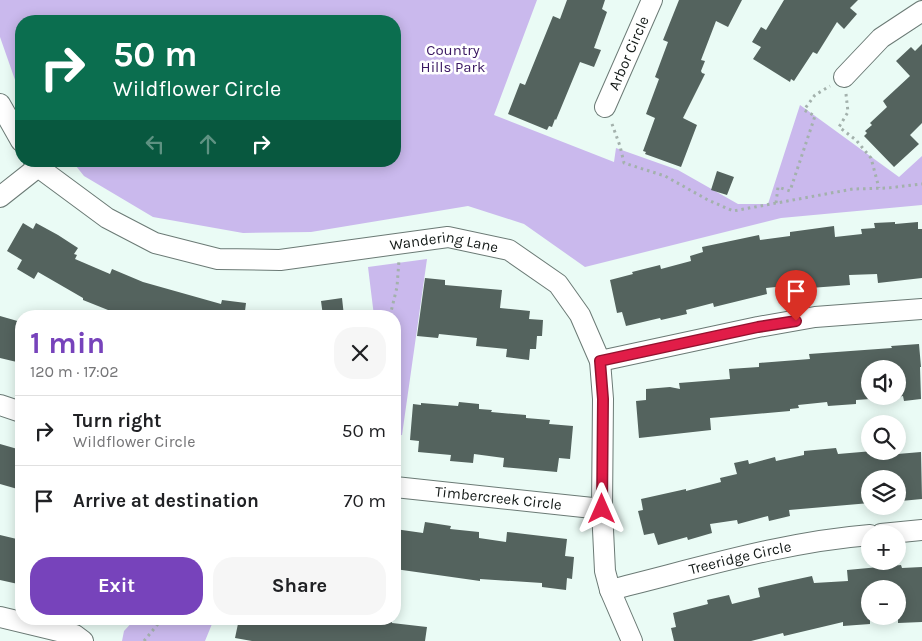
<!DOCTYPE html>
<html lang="en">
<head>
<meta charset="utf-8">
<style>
  :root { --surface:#fff; --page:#f6f6f6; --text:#202124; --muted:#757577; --line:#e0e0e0; --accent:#7743bb }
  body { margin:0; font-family:Karla,sans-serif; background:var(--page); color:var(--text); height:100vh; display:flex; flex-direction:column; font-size:19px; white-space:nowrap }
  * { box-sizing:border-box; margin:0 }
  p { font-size:16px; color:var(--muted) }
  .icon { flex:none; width:28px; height:28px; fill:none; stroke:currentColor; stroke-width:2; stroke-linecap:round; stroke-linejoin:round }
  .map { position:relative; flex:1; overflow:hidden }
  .sheet { position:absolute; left:15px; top:310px; width:386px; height:315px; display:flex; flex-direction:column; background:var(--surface); border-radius:20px; box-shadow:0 2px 12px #0003 }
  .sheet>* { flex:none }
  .banner { position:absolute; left:15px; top:15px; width:386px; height:152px; border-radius:20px; box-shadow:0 2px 12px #0003; background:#0b6e4f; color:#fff; overflow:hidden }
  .fabs { position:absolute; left:861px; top:360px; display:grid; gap:10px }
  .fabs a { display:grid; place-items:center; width:45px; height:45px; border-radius:50%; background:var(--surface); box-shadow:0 2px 12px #0003; font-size:25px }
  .pin { position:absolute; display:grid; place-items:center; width:42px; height:42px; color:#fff; margin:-51px -21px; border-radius:50% 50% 50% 0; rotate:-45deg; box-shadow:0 0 5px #0007 }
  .pin .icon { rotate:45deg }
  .me { position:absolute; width:55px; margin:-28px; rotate:0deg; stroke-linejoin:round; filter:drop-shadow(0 0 4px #0008) }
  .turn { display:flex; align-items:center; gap:18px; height:105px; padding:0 15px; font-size:22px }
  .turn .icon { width:65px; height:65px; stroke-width:2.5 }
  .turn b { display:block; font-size:35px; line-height:42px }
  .lanes { display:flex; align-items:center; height:48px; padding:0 15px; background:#0003; justify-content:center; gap:25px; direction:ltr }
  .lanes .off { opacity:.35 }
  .round { display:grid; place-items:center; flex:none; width:52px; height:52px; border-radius:20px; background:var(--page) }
  .head { display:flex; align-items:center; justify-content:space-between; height:85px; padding:0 15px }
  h1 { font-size:30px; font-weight:700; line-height:38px; color:var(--accent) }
  .primary-button { display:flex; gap:10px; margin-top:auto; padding:10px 15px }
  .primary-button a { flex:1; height:58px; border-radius:20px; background:var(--accent); color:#fff; font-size:20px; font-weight:700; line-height:58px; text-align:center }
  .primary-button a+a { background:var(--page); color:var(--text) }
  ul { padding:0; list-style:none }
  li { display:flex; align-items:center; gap:15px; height:70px; padding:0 15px; border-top:1px solid var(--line) }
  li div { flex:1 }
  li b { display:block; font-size:19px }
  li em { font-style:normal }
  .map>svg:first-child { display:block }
  .green { fill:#cab9ed }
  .building { fill:#54635e }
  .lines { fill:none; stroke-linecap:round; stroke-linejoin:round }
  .minor-casing { stroke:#6b7a75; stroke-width:22 }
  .path { stroke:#a3b1ac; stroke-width:3; stroke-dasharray:2.5 4; stroke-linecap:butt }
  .minor { stroke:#fff; stroke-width:20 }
  .route-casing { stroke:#92132f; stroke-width:12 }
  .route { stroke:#e11d48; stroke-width:9 }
  .labels { text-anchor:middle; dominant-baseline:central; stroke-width:5; stroke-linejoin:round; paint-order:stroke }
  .park-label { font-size:15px; fill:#3a1862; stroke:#fff }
  .street-label { font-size:15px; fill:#131917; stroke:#fff }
</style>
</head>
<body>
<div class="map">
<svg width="922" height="641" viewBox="0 0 922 641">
  <rect width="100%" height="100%" fill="#eafbf5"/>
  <path class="green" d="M 0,0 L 537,0 L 494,115 L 614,162 L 616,148 L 678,170 L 738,204 L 768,204 L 800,105 L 899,177 L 922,156 L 922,205 L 781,218 L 585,267 L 524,224 L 468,206 L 311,232 L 243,233 L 153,217 L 84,176 L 72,161 L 395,161 L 395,21 L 21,21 L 21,97 L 0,37 Z
    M 427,259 L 402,435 L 395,436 L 395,316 L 374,316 L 368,267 Z
    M 135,619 L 214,619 L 205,641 L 122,641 L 124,631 Z"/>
  <path class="building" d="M 567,0 L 605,0 L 602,9 L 607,12 L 594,48 L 601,50 L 594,67 L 580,62 L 556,120 L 555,119 L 552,127 L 549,126 L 547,130 L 508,114 L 520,83 L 525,85 L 553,16 L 560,19 Z
    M 679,0 L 742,0 L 728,27 L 716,21 L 701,60 L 705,61 L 701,71 L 702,73 L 705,74 L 683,118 L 697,125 L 681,167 L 645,154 L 646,152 L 643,151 L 655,118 L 646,114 L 659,79 L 655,77 L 668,42 L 663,40 Z
    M 784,0 L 858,0 L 850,8 L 857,14 L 844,29 L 837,22 L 817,54 L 813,52 L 794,81 L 791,79 L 790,82 L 753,59 L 761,47 L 752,42 L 761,27 L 766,30 Z
    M 922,44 L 922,123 L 910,135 L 919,144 L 894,167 L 864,136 L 867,133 L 865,131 L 872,125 L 870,123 L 887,107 L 883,101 L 910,76 L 896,61 L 911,47 L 915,51 Z
    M 717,171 L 734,177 L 727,195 L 711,190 Z
    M 895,222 L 895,224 L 918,222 L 918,229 L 922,229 L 922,278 L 878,283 L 877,274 L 849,275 L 850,285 L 797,289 L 796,285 L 766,288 L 767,294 L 714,307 L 713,303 L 686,310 L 687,314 L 661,320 L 660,318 L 626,326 L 622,312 L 617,313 L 610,280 L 633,274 L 632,272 L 660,265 L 661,269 L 691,261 L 690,256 L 703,252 L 702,247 L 759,235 L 760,240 L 790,236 L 790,232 L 834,226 L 835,237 L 862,234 L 861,229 L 875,228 L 874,223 Z
    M 23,223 L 33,229 L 36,223 L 58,235 L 78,248 L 74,254 L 77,255 L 75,259 L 110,274 L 112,269 L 143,282 L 221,304 L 222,300 L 246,303 L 245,311 L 249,312 L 249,316 L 123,316 L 83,300 L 83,298 L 38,272 L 34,279 L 17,269 L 22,260 L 7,251 Z
    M 425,278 L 445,280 L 445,285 L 502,290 L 500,308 L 530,311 L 529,319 L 543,320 L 542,336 L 537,336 L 536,349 L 530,349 L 529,360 L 506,357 L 507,349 L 476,346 L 477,338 L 439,334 L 438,338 L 417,336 Z
    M 342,298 L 344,316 L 323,316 L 321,301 Z
    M 0,316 L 21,322 L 21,363 L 0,358 Z
    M 919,344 L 921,367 L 920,367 L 921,399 L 904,401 L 903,396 L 898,397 L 898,369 L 870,369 L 870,399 L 856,400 L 856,404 L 828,406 L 827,402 L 798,405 L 799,408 L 790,409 L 790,411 L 710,418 L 711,430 L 639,438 L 636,401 L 646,400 L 646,389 L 670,387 L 680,389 L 679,383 L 730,379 L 729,369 L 759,367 L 759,363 L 810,359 L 809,354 L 892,348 L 891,346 Z
    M 459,402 L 479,404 L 479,409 L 492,410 L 491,412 L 526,415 L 526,418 L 550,420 L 549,424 L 573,426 L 570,459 L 559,458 L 557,472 L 503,467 L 504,458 L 474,454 L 473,463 L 450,461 L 451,455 L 418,452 L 419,441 L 410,440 L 413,404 L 421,405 L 421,403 L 458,406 Z
    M 0,444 L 21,450 L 21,490 L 0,484 Z
    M 836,448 L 838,454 L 873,451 L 874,456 L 921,452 L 922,499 L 901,501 L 900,487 L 898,487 L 898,479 L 870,479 L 870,503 L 789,510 L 790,516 L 769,521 L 768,516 L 738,524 L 737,520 L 710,524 L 712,533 L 688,540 L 687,537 L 658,545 L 654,533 L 644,535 L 638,511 L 643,510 L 641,499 L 686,489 L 686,491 L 721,482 L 720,478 L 737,474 L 734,463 L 748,460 L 749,464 L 775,457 L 776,461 L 804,455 L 804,451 Z
    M 425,522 L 451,526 L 450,529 L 479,532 L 479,538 L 506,542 L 507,532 L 567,539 L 565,556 L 574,557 L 572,579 L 567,578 L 566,590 L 542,587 L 542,583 L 480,579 L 480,581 L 395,569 L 395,529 L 423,533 Z
    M 0,535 L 21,540 L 21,572 L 18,584 L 0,580 Z
    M 901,565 L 902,568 L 922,567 L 922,622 L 898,623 L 898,589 L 870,589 L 870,624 L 843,626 L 843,622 L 784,636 L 783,633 L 751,641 L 674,641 L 671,628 L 676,627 L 673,613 L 708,604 L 707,600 L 729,595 L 732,604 L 760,597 L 758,588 L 784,582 L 812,576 L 814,583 L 848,581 L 847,570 Z
    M 239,619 L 392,619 L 392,623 L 427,627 L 425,641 L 252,641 L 235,638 Z"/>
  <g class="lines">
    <defs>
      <g id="minor">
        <path d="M 844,77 L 881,38 L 922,11"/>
        <path d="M 0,104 L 21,141"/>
        <path id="s1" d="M 605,107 L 652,0"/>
        <path id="s2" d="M 34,161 L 38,167 L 107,218 L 155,243 L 218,259 L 280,260 L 448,237 L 509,250 L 558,284 L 580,315 L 600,361 L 603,399 L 602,509 L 605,571 L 610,590 L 632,641"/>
        <path d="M 0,197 L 38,167"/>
        <path d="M 600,361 L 758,327 L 815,317 L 922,309"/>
        <path d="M 0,405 L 21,412"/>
        <path id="s3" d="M 395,487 L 602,509"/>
        <path d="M 881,534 L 922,530"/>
        <path id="s4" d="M 610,590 C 696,569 782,542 870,535"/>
        <path d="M 0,617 L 75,635 L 83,641"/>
      </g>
    </defs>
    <use href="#minor" class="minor-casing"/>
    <path class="path" d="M 846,94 L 848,112 L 839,127 L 856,140 L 871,158 L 879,188
      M 612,124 L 620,146 L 624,163 L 665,176 L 708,200 L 733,211 L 853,189 L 888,188 L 922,184
      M 776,203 L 778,187 L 790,191 L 815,116 L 804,110 L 815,95 L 830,86
      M 390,316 L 397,287 L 399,260
      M 144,641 L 162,619"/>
    <use href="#minor" class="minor"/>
  </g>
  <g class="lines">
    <defs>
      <path id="route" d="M 602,509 L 603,399 L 600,361 L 758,327 L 796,321"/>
    </defs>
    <use href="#route" class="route-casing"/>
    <use href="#route" class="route"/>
  </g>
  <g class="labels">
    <g class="park-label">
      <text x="453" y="50">Country<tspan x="453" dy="17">Hills Park</tspan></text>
    </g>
    <g class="street-label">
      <text stroke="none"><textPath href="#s1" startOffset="59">Arbor Circle</textPath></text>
      <text stroke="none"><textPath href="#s2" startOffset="440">Wandering Lane</textPath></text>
      <text stroke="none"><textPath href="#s3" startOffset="104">Timbercreek Circle</textPath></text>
      <text stroke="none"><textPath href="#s4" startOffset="134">Treeridge Circle</textPath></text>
    </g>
  </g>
</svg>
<div class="fabs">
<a><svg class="icon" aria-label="sound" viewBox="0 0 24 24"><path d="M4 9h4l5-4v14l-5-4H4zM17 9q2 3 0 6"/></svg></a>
<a><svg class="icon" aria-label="search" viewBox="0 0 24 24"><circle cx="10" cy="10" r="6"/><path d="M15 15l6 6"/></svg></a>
<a><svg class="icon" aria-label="layers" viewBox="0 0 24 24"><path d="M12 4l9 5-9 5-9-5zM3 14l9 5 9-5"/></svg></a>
<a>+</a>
<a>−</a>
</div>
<div class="pin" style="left:796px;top:321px;background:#d93025"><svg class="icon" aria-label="arrive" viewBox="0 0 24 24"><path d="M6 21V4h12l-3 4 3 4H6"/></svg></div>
<svg class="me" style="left:602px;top:509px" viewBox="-20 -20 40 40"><path d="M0-17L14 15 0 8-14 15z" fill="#e11d48" stroke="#fff" stroke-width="4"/></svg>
<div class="banner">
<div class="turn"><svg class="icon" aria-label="right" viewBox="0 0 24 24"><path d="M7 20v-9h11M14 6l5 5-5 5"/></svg><div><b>50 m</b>Wildflower Circle</div></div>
<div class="lanes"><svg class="icon off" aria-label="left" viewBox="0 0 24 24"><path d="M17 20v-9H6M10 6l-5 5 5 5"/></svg><svg class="icon off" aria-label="ahead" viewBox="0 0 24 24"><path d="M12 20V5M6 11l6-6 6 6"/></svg><svg class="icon" aria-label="right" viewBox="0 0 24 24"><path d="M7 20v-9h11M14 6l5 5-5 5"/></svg></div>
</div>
<section class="sheet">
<div class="head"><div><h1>1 min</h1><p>120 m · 17:02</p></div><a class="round"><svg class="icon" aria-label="close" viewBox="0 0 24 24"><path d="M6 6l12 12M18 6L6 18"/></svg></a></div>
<ul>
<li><svg class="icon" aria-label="right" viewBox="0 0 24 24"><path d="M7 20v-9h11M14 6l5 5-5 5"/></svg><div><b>Turn right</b><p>Wildflower Circle</p></div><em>50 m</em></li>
<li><svg class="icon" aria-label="arrive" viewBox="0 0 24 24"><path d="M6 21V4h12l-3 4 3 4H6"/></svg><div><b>Arrive at destination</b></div><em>70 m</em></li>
</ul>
<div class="primary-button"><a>Exit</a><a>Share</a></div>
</section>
</div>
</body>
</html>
